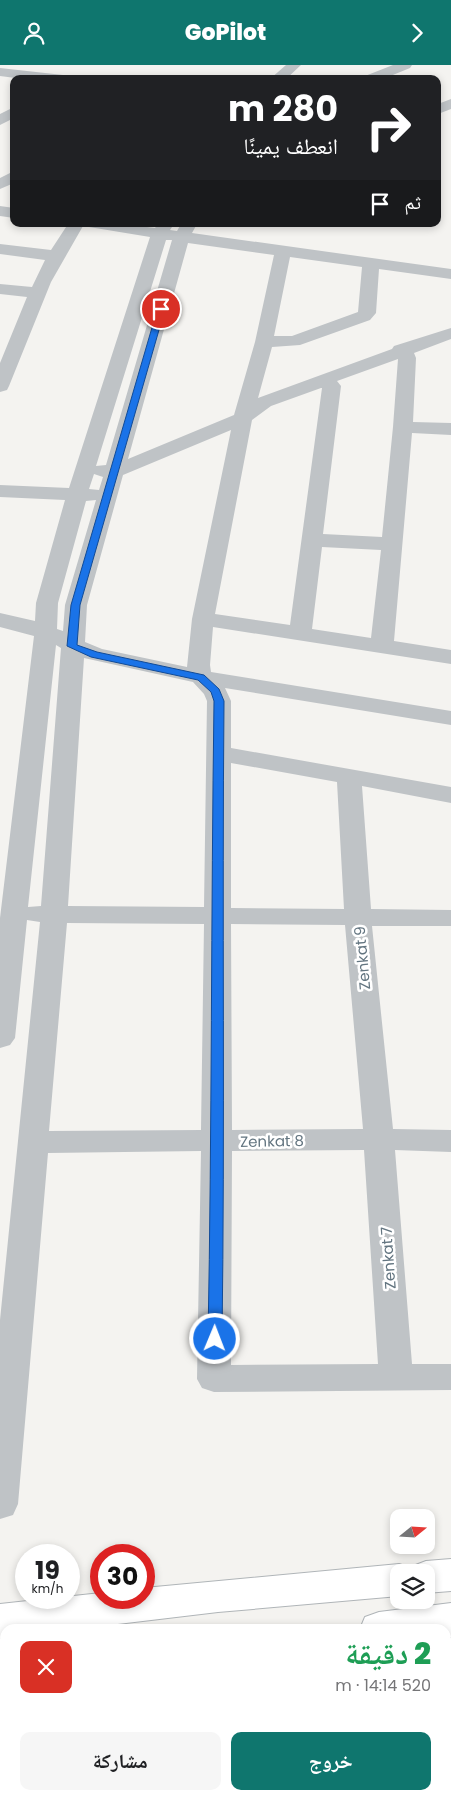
<!DOCTYPE html>
<html lang="ar">
<head>
<meta charset="utf-8">
<style>
  :root { --surface:#fff; --page:#f6f6f6; --text:#202124; --muted:#757577; --accent:#0f766e }
  body { margin:0; font-family:Poppins,"Noto Naskh Arabic",sans-serif; background:var(--page); color:var(--text); direction:rtl; height:100vh; display:flex; flex-direction:column; font-size:19px; white-space:nowrap }
  * { box-sizing:border-box; margin:0 }
  p { font-size:16px; color:var(--muted) }
  .icon { flex:none; width:28px; height:28px; fill:none; stroke:currentColor; stroke-width:2; stroke-linecap:round; stroke-linejoin:round }
  .map { position:relative; flex:1; overflow:hidden; direction:ltr }
  .side { position:absolute; left:0px; top:1559px; width:451px; height:176px; display:flex; flex-direction:column; background:var(--surface); border-radius:15px 15px 0 0; box-shadow:0 2px 8px #0003; direction:rtl }
  .side>* { flex:none }
  .banner { position:absolute; left:10px; top:10px; width:431px; height:152px; border-radius:10px; box-shadow:0 2px 8px #0003; direction:rtl; background:#202124; color:#fff; overflow:hidden }
  .needle { width:32px; rotate:72deg }
  .controls { position:absolute; left:390px; top:1444px; display:grid; gap:10px }
  .controls a { display:grid; place-items:center; width:45px; height:45px; border-radius:10px; background:var(--surface); box-shadow:0 2px 8px #0003; font-size:25px }
  .speed { position:absolute; left:15px; top:1479px; display:flex; gap:10px; font-size:25px; font-weight:700; text-align:center }
  .speed>* { display:grid; place-content:center; width:65px; height:65px; border-radius:50%; background:var(--surface); box-shadow:0 2px 8px #0003; line-height:1 }
  .speed small { font-size:12px; font-weight:400 }
  .speed .limit { border:8px solid #d22; background:#fff; color:#111 }
  .pin { position:absolute; display:grid; place-items:center; width:42px; height:42px; color:#fff; margin:-21px; border:2px solid #fff; border-radius:50%; box-shadow:0 1px 5px #0007 }
  .me { position:absolute; width:55px; margin:-28px; rotate:1deg; stroke-linejoin:round; filter:drop-shadow(0 0 4px #0008) }
  .turn { display:flex; align-items:center; gap:18px; height:105px; padding:0 20px; font-size:22px }
  .turn .icon { width:65px; height:65px; stroke-width:2.5 }
  .turn b { display:block; font-size:35px; line-height:42px }
  .then { display:flex; align-items:center; height:48px; padding:0 20px; background:#0003; gap:10px; font-size:19px }
  .round { display:grid; place-items:center; flex:none; width:52px; height:52px; border-radius:10px; background:var(--page) }
  .headline { display:flex; align-items:center; justify-content:space-between; height:85px; padding:0 20px }
  h1 { font-size:30px; font-weight:800; line-height:38px; color:#1e9e55 }
  .cta { display:flex; gap:10px; margin-top:auto; padding:10px 20px }
  .cta a { flex:1; height:58px; border-radius:10px; background:var(--accent); color:#fff; font-size:20px; font-weight:800; line-height:58px; text-align:center }
  .cta a+a { background:var(--page); color:var(--text) }
  header { display:flex; justify-content:space-between; align-items:center; height:65px; padding:0 20px; background:var(--accent); color:#fff; font-size:22px; font-weight:800 }
  .map>svg:first-child { display:block }
  .lines { fill:none; stroke-linecap:round; stroke-linejoin:round }
  .major-casing { stroke:#b0b5b8; stroke-width:2 }
  .minor { fill:#bfc3c6; fill-rule:evenodd }
  .major { fill:#fff; fill-rule:evenodd }
  .route { fill:#1a73e8; stroke:#114b97 }
  .labels { text-anchor:middle; dominant-baseline:central; stroke-width:5; stroke-linejoin:round; paint-order:stroke }
  .street-label { font-size:15px; fill:#637580; stroke:#fff }
</style>
</head>
<body>
<header><svg class="icon" aria-label="forward" viewBox="0 0 24 24"><path d="M9 5l7 7-7 7"/></svg>GoPilot<svg class="icon" aria-label="person" viewBox="0 0 24 24"><circle cx="12" cy="8" r="4"/><path d="M4 21q1-7 8-7t8 7"/></svg></header>
<div class="map">
<svg width="451" height="1734" viewBox="0 0 451 1734">
  <rect width="100%" height="100%" fill="#f4f3f0"/>
  <g class="lines">
    <defs>
      <path id="major" d="M 451,1494 L 451,1526 L 426,1528 L 426,1508 L 399,1508 L 399,1531 L 218,1547 L 76,1564 L 5,1564 L 5,1572 L 0,1573 L 0,1539 L 101,1528 L 101,1532 L 144,1532 L 144,1523 L 399,1499 L 411,1503 L 413,1501 L 426,1496 Z
        M 451,1538 L 451,1572 L 446,1572 L 446,1564 L 360,1564 L 365,1552 L 379,1547 Z
        M 0,1591 L 5,1591 L 5,1625 L 0,1625 Z"/>
    </defs>
    <use href="#major" class="major-casing"/>
    <path class="minor" d="M 286,0 L 301,0 L 286,14 L 270,14 Z
      M 393,0 L 412,0 L 410,3 L 383,14 L 363,14 L 365,11 Z
      M 0,3 L 63,10 L 70,14 L 23,14 L 0,11 Z
      M 451,34 L 451,44 L 438,49 L 438,39 Z
      M 14,42 L 14,53 L 0,60 L 0,49 Z
      M 14,106 L 14,118 L 0,124 L 0,113 Z
      M 0,141 L 14,143 L 14,153 L 0,151 Z
      M 68,159 L 123,159 L 155,163 L 158,159 L 174,159 L 170,165 L 177,166 L 181,159 L 197,159 L 192,168 L 451,204 L 451,214 L 379,204 L 376,248 L 370,255 L 300,280 L 272,282 L 258,333 L 392,284 L 394,281 L 451,263 L 451,274 L 414,288 L 416,293 L 413,357 L 451,358 L 451,370 L 412,368 L 394,576 L 451,585 L 451,599 L 213,562 L 210,600 L 211,607 L 451,646 L 451,660 L 225,623 L 231,636 L 231,683 L 451,722 L 451,738 L 362,721 L 371,844 L 451,845 L 451,861 L 372,861 L 393,1064 L 451,1065 L 451,1087 L 395,1085 L 412,1299 L 451,1299 L 451,1325 L 214,1327 L 202,1323 L 197,1314 L 201,1086 L 48,1088 L 18,1439 L 13,1450 L 0,1454 L 0,1255 L 40,857 L 27,855 L 15,973 L 10,980 L 0,983 L 0,853 L 34,571 L 0,562 L 0,548 L 35,556 L 36,538 L 65,435 L 0,432 L 0,420 L 69,423 L 150,172 L 83,161 L 51,217 L 9,321 L 7,325 L 0,327 L 0,298 L 27,232 L 0,229 L 0,219 L 32,222 L 45,195 L 0,189 L 0,179 L 51,185 ZM 166,175 L 172,175 L 106,400 L 96,401 ZM 188,178 L 274,190 L 255,277 L 234,350 L 128,394 ZM 290,192 L 362,202 L 358,247 L 292,271 L 274,271 ZM 398,294 L 393,362 L 382,472 L 323,469 L 341,321 L 337,316 ZM 321,323 L 322,323 L 290,560 L 215,549 L 252,355 L 271,341 ZM 231,365 L 192,554 L 187,602 L 102,584 L 85,577 L 87,540 L 123,410 ZM 94,409 L 103,412 L 99,425 L 89,424 ZM 96,435 L 65,540 L 63,566 L 57,564 L 58,538 L 86,436 ZM 322,482 L 381,485 L 371,573 L 312,564 ZM 56,580 L 61,583 L 41,841 L 28,842 ZM 84,593 L 193,617 L 204,629 L 207,636 L 204,842 L 68,841 ZM 231,698 L 337,717 L 344,844 L 231,843 ZM 67,858 L 204,859 L 201,1065 L 49,1066 ZM 231,859 L 345,860 L 363,1064 L 232,1065 ZM 364,1085 L 378,1299 L 231,1300 L 232,1086 Z"/>
    <use href="#major" class="major"/>
  </g>
  <path class="route" d="M 158,242 L 165,244 L 80,540 L 77,580 L 97,587 L 204,610 L 219,624 L 224,636 C 222,849 225,1062 222,1274 L 220,1278 L 215,1280 L 210,1278 L 208,1274 C 212,1062 211,849 214,636 L 211,627 L 198,615 L 91,592 L 67,581 L 71,540 Z"/>
  <g class="labels">
    <g class="street-label">
      <text transform="translate(362 893) rotate(-95)">Zenkat 9</text>
      <text transform="translate(272 1076) rotate(-1)">Zenkat 8</text>
      <text transform="translate(388 1193) rotate(-94)">Zenkat 7</text>
    </g>
  </g>
</svg>
<div class="controls">
<a><svg class="needle" viewBox="-14 -14 28 28"><path d="M0-13l5 13h-10z" fill="#e53935"/><path d="M0 13l5-13h-10z" fill="#757577"/></svg></a>
<a><svg class="icon" aria-label="layers" viewBox="0 0 24 24"><path d="M12 4l9 5-9 5-9-5zM3 14l9 5 9-5"/></svg></a>
</div>
<div class="speed"><div>19<small>km/h</small></div><div class="limit">30</div></div>
<div class="pin" style="left:161px;top:244px;background:#d93025"><svg class="icon" aria-label="arrive" viewBox="0 0 24 24"><path d="M6 21V4h12l-3 4 3 4H6"/></svg></div>
<svg class="me" style="left:215px;top:1274px" viewBox="-20 -20 40 40"><circle r="17" fill="#1a73e8" stroke="#fff" stroke-width="3"/><path d="M0-11L8 9 0 5-8 9z" fill="#fff"/></svg>
<div class="banner">
<div class="turn"><svg class="icon" aria-label="right" viewBox="0 0 24 24"><path d="M7 20v-9h11M14 6l5 5-5 5"/></svg><div><b>280 m</b>انعطف يمينًا</div></div>
<div class="then">ثم<svg class="icon" aria-label="arrive" viewBox="0 0 24 24"><path d="M6 21V4h12l-3 4 3 4H6"/></svg></div>
</div>
<section class="side">
<div class="headline"><div><h1>2 دقيقة</h1><p>520 m · 14:14</p></div><a class="round" style="background:#d93025;color:#fff"><svg class="icon" aria-label="close" viewBox="0 0 24 24"><path d="M6 6l12 12M18 6L6 18"/></svg></a></div>
<div class="cta"><a>خروج</a><a>مشاركة</a></div>
</section>
</div>
</body>
</html>
